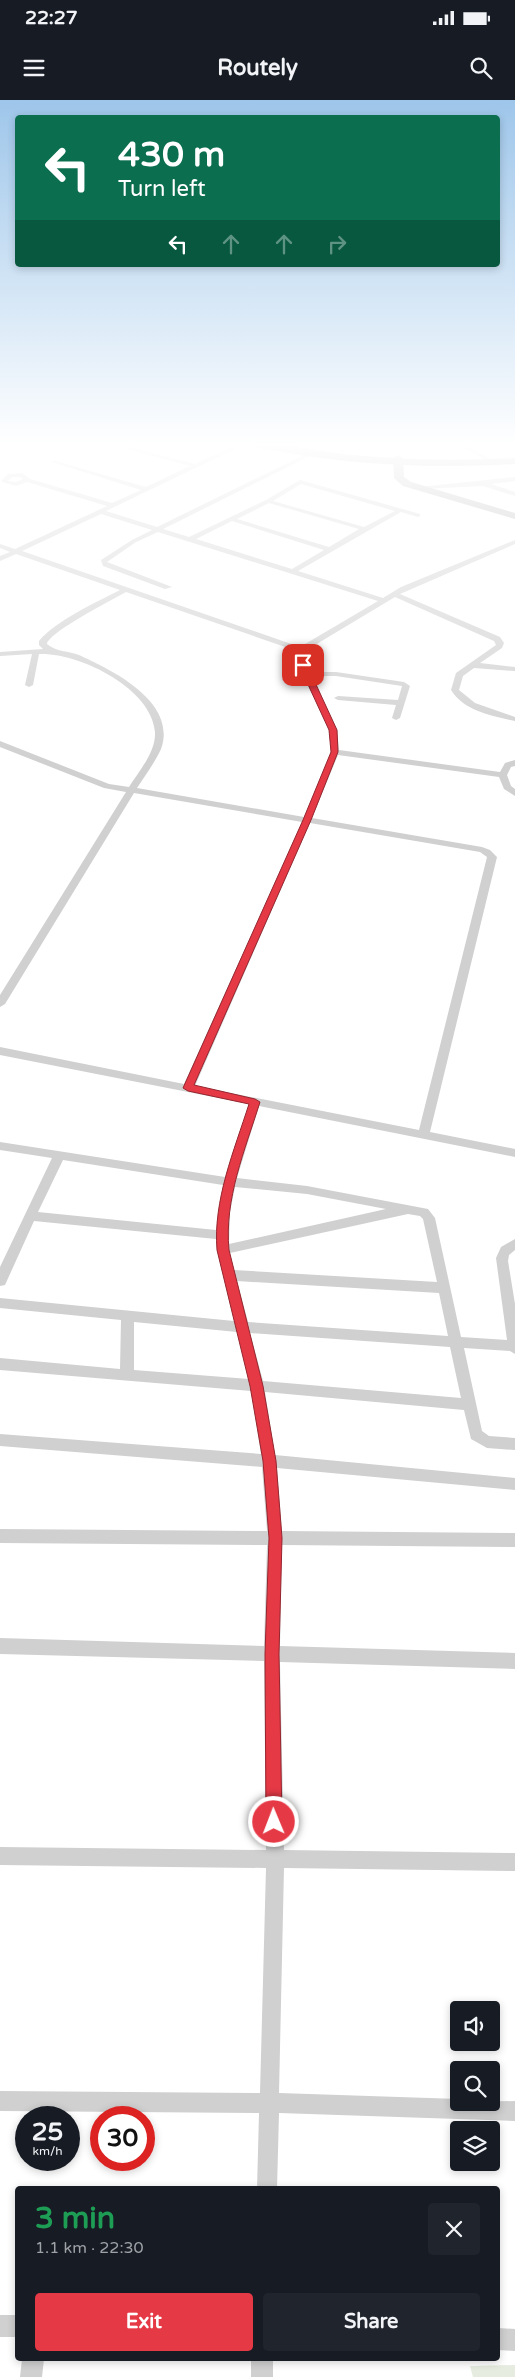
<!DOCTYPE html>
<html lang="en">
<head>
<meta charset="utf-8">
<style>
  :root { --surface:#171b24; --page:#20242c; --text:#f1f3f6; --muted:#9ea1a6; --accent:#e63946 }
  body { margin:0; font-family:"Varela Round",sans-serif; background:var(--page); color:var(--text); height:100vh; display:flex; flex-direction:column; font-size:19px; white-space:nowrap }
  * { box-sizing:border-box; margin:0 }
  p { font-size:16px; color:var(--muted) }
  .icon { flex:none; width:28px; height:28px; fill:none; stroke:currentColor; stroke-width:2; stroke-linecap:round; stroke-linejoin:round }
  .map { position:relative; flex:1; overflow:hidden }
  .panel { position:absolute; left:15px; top:2086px; width:485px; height:175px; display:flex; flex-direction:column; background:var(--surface); border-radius:5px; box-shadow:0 2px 8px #0003 }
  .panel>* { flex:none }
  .guide { position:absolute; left:15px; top:15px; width:485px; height:152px; border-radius:5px; box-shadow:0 2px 8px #0003; background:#0b6e4f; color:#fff; overflow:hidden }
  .tools { position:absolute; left:450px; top:1901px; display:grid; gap:10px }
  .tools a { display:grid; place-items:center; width:50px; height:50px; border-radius:5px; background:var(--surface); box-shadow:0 2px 8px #0003; font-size:25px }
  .speed { position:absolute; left:15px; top:2006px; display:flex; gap:10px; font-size:25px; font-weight:700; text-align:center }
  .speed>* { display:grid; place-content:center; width:65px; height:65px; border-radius:50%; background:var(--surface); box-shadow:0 2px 8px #0003; line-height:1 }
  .speed small { font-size:12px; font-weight:400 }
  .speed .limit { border:8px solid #d22; background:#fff; color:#111 }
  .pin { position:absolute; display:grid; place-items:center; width:42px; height:42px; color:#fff; margin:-21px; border-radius:10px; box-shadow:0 2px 8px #0006 }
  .me { position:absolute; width:55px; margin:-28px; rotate:359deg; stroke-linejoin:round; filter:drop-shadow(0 0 4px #0008) }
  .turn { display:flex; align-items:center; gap:18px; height:105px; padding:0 20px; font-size:22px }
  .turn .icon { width:65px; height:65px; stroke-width:2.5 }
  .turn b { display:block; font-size:35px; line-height:42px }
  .lanes { display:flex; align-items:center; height:48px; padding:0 20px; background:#0003; justify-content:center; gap:25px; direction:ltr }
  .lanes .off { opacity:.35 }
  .round { display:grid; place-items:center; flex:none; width:52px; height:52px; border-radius:5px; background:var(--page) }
  .summary { display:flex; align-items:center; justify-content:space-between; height:85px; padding:0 20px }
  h1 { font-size:30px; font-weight:800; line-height:38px; color:#1e9e55 }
  .button { display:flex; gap:10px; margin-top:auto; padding:10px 20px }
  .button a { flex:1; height:58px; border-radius:5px; background:var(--accent); color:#fff; font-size:20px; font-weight:800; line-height:58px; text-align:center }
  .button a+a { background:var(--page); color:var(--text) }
  .status { display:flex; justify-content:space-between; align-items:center; height:35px; padding:0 25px; background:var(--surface); direction:ltr }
  .status svg { height:14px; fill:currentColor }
  header { display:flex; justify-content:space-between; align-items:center; height:65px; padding:0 20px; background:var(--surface); font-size:22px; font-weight:800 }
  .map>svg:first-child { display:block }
  .green { fill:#e6ecdf }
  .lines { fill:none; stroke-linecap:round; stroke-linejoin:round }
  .minor { fill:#d0d0d0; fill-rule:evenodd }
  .primary { fill:#ababab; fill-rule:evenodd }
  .trunk { fill:#a2a2a2; fill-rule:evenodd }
  .route { fill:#e63946; stroke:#96252e }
</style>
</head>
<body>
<div class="status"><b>22:27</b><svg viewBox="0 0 49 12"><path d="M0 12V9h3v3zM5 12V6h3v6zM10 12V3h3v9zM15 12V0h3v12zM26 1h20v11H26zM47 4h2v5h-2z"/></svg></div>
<header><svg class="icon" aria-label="menu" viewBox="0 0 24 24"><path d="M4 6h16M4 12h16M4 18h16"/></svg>Routely<svg class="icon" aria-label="search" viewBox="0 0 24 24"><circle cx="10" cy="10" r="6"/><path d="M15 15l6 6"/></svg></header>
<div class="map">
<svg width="515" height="2277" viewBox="0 0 515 2277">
  <rect width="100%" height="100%" fill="#fff"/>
  <path class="green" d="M 515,2265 L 515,2277 L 473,2277 L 470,2266 Z"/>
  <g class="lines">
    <path class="minor" d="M 108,344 L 117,344 L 195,364 L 238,344 L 245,344 L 106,411 L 157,427 L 308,353 L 312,353 L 312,355 L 163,429 L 189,437 L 266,400 L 300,380 L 420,414 L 420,416 L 418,417 L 401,412 L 298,471 L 383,498 L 401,487 L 515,440 L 515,444 L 400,494 L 500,537 L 504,543 L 502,548 L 480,563 L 515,567 L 515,571 L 474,568 L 463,576 L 459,590 L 475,603 L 515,617 L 515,621 C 492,616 464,611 451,590 L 456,573 L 496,545 L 494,541 L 395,497 L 305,551 L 304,557 L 310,572 L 336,572 L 404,582 L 410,586 L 400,618 L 396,620 L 392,618 L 396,605 L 338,600 L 334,598 L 338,596 L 398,600 L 402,586 L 336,576 L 312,576 L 337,630 L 339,650 L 500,672 L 505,663 L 515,660 L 515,666 L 511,667 L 507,675 L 511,686 L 515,689 L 515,696 L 504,689 L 499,677 L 338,655 L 312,718 L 482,747 L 490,750 L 497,757 L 430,1032 L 515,1049 L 515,1057 L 259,1006 L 237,1078 L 307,1086 L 428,1109 L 435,1118 L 461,1237 L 507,1240 L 496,1158 L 501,1147 L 515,1139 L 515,1150 L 509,1155 L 508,1161 L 515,1204 L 515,1254 L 510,1251 L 464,1248 L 482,1331 L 489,1336 L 515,1338 L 515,1350 L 487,1348 L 471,1339 L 464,1310 L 265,1292 L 275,1355 L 515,1378 L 515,1390 L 277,1368 L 282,1431 L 515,1433 L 515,1447 L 282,1445 L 280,1546 L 515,1553 L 515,1569 L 280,1562 L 284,1750 L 515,1753 L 515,1771 L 284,1768 L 279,1993 L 459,1999 L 459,2002 L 515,2001 L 515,2021 L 279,2013 L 277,2089 L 257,2089 L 259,2013 L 0,2011 L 0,1991 L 260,1993 L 266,1768 L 0,1765 L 0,1747 L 266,1750 L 264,1561 L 0,1554 L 0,1538 L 264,1546 L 267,1445 L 0,1443 L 0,1429 L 267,1431 L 262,1367 L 0,1346 L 0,1334 L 261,1354 L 251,1291 L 0,1270 L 0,1258 L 120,1269 L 121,1220 L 0,1208 L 0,1198 L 234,1221 L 217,1150 L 216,1139 L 34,1121 L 5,1185 L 0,1186 L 0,1167 L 52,1058 L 0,1050 L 0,1042 L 225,1077 L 249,1004 L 0,955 L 0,947 L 184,984 L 302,722 L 134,693 L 5,904 L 0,907 L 0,895 L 126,692 L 104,688 L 0,647 L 0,641 L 109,684 L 129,687 C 139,671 156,652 155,632 C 152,588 78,552 39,554 L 33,585 L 29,587 L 25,585 L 32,554 L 0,556 L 0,552 L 43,549 L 39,545 L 39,541 C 57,520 95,503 120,490 L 16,454 L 0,461 L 0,456 L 10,452 L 0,448 L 0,444 L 15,449 L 107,406 L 27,382 L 16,386 L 2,382 L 2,380 L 8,374 L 22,373 L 30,379 L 112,403 L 141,390 L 52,362 L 52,360 L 146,387 L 190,366 ZM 12,377 L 20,377 L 23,379 L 16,382 L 8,381 ZM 301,384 L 395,411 L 364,427 L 273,401 ZM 269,403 L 359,429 L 329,447 L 237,419 ZM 101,414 L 152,430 L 132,440 L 101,460 L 103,466 L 165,489 L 172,487 L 107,462 L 136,442 L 158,432 L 378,501 L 300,547 L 22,451 ZM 232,421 L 324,450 L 292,469 L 196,439 ZM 126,492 L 297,551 L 296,557 L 299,565 L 329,630 L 331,652 L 304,717 L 137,688 C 145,676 155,662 161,649 C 178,602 112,570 79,555 C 69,551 56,552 47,544 C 49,532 112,500 126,492 ZM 310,723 L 480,752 L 487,757 L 419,1030 L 195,986 ZM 63,1060 L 223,1085 L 216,1130 L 38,1112 ZM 235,1087 L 307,1094 L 386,1109 L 229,1144 L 230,1112 ZM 408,1114 L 420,1116 L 423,1119 L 437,1182 L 234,1170 L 230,1153 ZM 237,1181 L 439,1193 L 448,1236 L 248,1222 ZM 134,1222 L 237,1232 L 249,1279 L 134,1270 ZM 250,1233 L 450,1247 L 461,1298 L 263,1281 Z
      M 446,344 L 469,347 L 491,359 L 486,360 L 465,349 Z
      M 515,377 L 515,381 L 491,384 L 515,392 L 515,396 L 483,386 L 422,389 L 419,387 Z
      M 0,2215 L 18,2215 L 18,2237 L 0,2237 Z
      M 498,2228 L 515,2229 L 515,2251 L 498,2250 Z
      M 22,2259 L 44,2259 L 42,2277 L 20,2277 Z
      M 251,2259 L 273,2259 L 273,2277 L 251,2277 Z"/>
    <path class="primary" d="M 398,355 L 403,358 L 404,377 L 411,382 L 515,413 L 515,419 L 403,386 L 394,378 L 393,358 Z"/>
    <path class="trunk" d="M 250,344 C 284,342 319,352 353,355 C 407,360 461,361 515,358 L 515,364 C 437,368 359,366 283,352 C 273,350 257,350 250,344 Z"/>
  </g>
  <linearGradient id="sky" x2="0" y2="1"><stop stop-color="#9ec6ea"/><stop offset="0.52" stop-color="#fff"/><stop offset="1" stop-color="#fff" stop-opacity="0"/></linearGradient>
  <rect width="515" height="663" fill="url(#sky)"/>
  <path class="route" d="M 303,563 L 307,565 L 337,630 L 338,652 L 311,720 L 194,985 L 255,999 L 260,1002 C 245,1050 224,1099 229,1150 L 263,1286 L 276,1361 L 282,1438 L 279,1554 L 282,1722 L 280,1727 L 274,1730 L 269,1727 L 266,1722 L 265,1554 L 269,1438 L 263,1361 L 250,1286 L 217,1150 C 213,1100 234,1051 249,1004 L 188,991 L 183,988 L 303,720 L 331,652 L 329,630 L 299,565 Z"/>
</svg>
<div class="tools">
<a><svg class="icon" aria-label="sound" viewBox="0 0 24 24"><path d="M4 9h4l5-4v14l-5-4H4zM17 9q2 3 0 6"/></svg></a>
<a><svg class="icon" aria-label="search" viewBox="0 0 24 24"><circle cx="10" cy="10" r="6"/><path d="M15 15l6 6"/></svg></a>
<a><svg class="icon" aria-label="layers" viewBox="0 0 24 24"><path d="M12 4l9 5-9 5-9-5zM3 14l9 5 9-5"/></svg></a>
</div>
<div class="speed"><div>25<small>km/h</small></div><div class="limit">30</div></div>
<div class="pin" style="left:303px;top:565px;background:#d93025"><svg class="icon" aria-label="arrive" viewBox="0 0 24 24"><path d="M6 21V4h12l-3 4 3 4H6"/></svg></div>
<svg class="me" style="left:274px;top:1722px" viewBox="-20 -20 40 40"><circle r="17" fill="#e63946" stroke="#fff" stroke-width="3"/><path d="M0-11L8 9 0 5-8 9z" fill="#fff"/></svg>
<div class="guide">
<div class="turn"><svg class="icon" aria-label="left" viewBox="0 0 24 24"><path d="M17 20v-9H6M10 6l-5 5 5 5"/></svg><div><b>430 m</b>Turn left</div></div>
<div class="lanes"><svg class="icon" aria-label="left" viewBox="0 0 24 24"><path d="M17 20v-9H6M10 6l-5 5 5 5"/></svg><svg class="icon off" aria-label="ahead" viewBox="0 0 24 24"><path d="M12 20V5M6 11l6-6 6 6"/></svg><svg class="icon off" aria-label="ahead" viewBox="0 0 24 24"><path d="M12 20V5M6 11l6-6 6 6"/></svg><svg class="icon off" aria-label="right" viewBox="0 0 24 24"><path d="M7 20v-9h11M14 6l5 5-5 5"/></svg></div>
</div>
<section class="panel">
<div class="summary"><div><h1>3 min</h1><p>1.1 km · 22:30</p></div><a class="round"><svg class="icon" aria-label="close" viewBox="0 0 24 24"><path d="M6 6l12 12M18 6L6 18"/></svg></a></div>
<div class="button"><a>Exit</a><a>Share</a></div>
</section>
</div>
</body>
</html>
